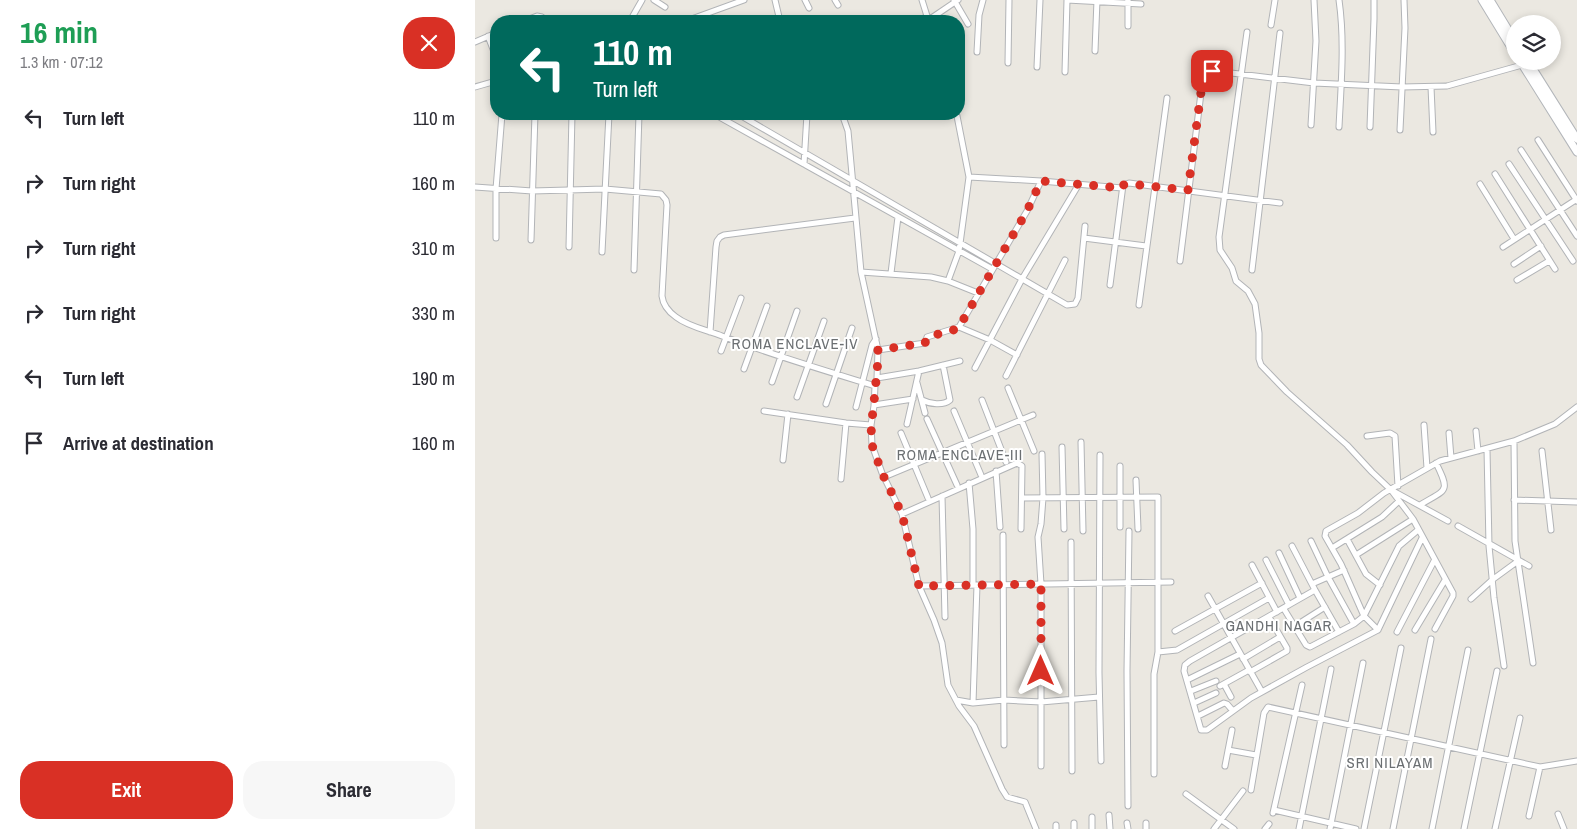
<!DOCTYPE html>
<html lang="en">
<head>
<meta charset="utf-8">
<style>
  :root { --surface:#fff; --page:#f7f7f7; --text:#2b2b33; --muted:#7c7c81; --accent:#d93025 }
  body { margin:0; font-family:"Archivo Narrow",sans-serif; background:var(--page); color:var(--text); height:100vh; display:flex; flex-direction:column; font-size:19px; white-space:nowrap }
  * { box-sizing:border-box; margin:0 }
  p { font-size:16px; color:var(--muted) }
  .icon { flex:none; width:28px; height:28px; fill:none; stroke:currentColor; stroke-width:2; stroke-linecap:round; stroke-linejoin:round }
  .map { position:relative; flex:1; overflow:hidden }
  .details { display:flex; flex-direction:column; background:var(--surface); width:475px }
  .details>* { flex:none }
  .guide { position:absolute; left:15px; top:15px; width:475px; height:105px; border-radius:20px; box-shadow:0 2px 8px #0003; background:#00695c; color:#fff; overflow:hidden }
  .fabs { position:absolute; left:1031px; top:15px; display:grid; gap:10px }
  .fabs a { display:grid; place-items:center; width:55px; height:55px; border-radius:50%; background:var(--surface); box-shadow:0 2px 8px #0003; font-size:25px }
  .pin { position:absolute; display:grid; place-items:center; width:42px; height:42px; color:#fff; margin:-21px; border-radius:10px; box-shadow:0 2px 8px #0006 }
  .me { position:absolute; width:55px; margin:-28px; rotate:0deg; stroke-linejoin:round; filter:drop-shadow(0 0 4px #0008) }
  .turn { display:flex; align-items:center; gap:18px; height:105px; padding:0 20px; font-size:22px }
  .turn .icon { width:65px; height:65px; stroke-width:2.5 }
  .turn b { display:block; font-size:35px; line-height:42px }
  .round { display:grid; place-items:center; flex:none; width:52px; height:52px; border-radius:20px; background:var(--page) }
  .summary { display:flex; align-items:center; justify-content:space-between; height:85px; padding:0 20px }
  h1 { font-size:30px; font-weight:700; line-height:38px; color:#1e9e55 }
  .button { display:flex; gap:10px; margin-top:auto; padding:10px 20px }
  .button a { flex:1; height:58px; border-radius:20px; background:var(--accent); color:#fff; font-size:20px; font-weight:700; line-height:58px; text-align:center }
  .button a+a { background:var(--page); color:var(--text) }
  ul { padding:0; list-style:none }
  li { display:flex; align-items:center; gap:15px; height:65px; padding:0 20px }
  li div { flex:1 }
  li b { display:block; font-size:19px }
  li em { font-style:normal }
  main { display:flex; flex:1; min-height:0 }
  .map>svg:first-child { display:block }
  .lines { fill:none; stroke-linecap:round; stroke-linejoin:round }
  .minor-casing { stroke:#b2b4b7; stroke-width:7 }
  .secondary-casing { stroke:#b3b6ba; stroke-width:9 }
  .minor { stroke:#fff; stroke-width:5 }
  .secondary { stroke:#fff; stroke-width:7 }
  .route { stroke:#d93025; stroke-width:9; stroke-dasharray:0 16.2 }
  .labels { text-anchor:middle; dominant-baseline:central; stroke-width:4; stroke-linejoin:round; paint-order:stroke }
  .neighbourhood-label { font-size:15px; letter-spacing:1px; fill:#6b6f72; stroke:#fff }
</style>
</head>
<body>
<main>
<section class="details">
<div class="summary"><div><h1>16 min</h1><p>1.3 km · 07:12</p></div><a class="round" style="background:#d93025;color:#fff"><svg class="icon" aria-label="close" viewBox="0 0 24 24"><path d="M6 6l12 12M18 6L6 18"/></svg></a></div>
<ul>
<li><svg class="icon" aria-label="left" viewBox="0 0 24 24"><path d="M17 20v-9H6M10 6l-5 5 5 5"/></svg><div><b>Turn left</b></div><em>110 m</em></li>
<li><svg class="icon" aria-label="right" viewBox="0 0 24 24"><path d="M7 20v-9h11M14 6l5 5-5 5"/></svg><div><b>Turn right</b></div><em>160 m</em></li>
<li><svg class="icon" aria-label="right" viewBox="0 0 24 24"><path d="M7 20v-9h11M14 6l5 5-5 5"/></svg><div><b>Turn right</b></div><em>310 m</em></li>
<li><svg class="icon" aria-label="right" viewBox="0 0 24 24"><path d="M7 20v-9h11M14 6l5 5-5 5"/></svg><div><b>Turn right</b></div><em>330 m</em></li>
<li><svg class="icon" aria-label="left" viewBox="0 0 24 24"><path d="M17 20v-9H6M10 6l-5 5 5 5"/></svg><div><b>Turn left</b></div><em>190 m</em></li>
<li><svg class="icon" aria-label="arrive" viewBox="0 0 24 24"><path d="M6 21V4h12l-3 4 3 4H6"/></svg><div><b>Arrive at destination</b></div><em>160 m</em></li>
</ul>
<div class="button"><a>Exit</a><a>Share</a></div>
</section>
<div class="map">
<svg width="1102" height="829" viewBox="0 0 1102 829">
  <rect width="100%" height="100%" fill="#ebe8e1"/>
  <g class="lines">
    <defs>
      <path id="minor" d="M 179,0 L 190,7
        M 300,0 L 305,21
        M 330,0 L 334,8
        M 360,0 L 363,5
        M 447,0 L 452,16
        M 479,0 L 493,24
        M 592,0 L 666,4
        M 864,0 C 870,42 866,85 864,127
        M 49,21 L 62,16 L 67,17 L 69,21
        M 155,21 L 167,0
        M 211,21 L 269,0
        M 444,21 L 452,16 L 455,19 L 483,0
        M 796,25 L 800,0
        M 653,26 L 653,0
        M 772,32 L 744,237 L 745,250 L 757,268 L 761,281 L 773,291 L 780,304 L 784,333 L 784,359 L 786,365 L 812,392 L 872,445 L 897,472 L 916,490 L 938,519 L 978,593 L 978,596 L 960,629
        M 13,36 L 21,57
        M 0,42 L 21,33
        M 620,51 L 622,0
        M 502,52 L 504,15 L 508,0
        M 533,63 L 534,0
        M 562,67 L 565,0
        M 590,72 L 592,0
        M 0,87 L 21,81
        M 956,87 L 958,132
        M 239,114 L 517,269
        M 263,114 L 592,305 L 600,304 L 603,298 L 610,226
        M 367,114 L 373,131 L 386,272 L 403,350 L 402,378 L 400,386 L 399,406 L 396,425 L 397,445 L 407,473 L 427,514 L 444,586 L 459,620 L 467,643 L 473,685 L 484,706 L 499,726 L 527,789 L 532,797 L 550,802 L 561,829
        M 836,125 L 841,41 L 839,0
        M 895,127 L 899,19 L 899,0
        M 925,130 L 930,28 L 929,0
        M 1063,140 L 1102,201
        M 1046,150 L 1102,236
        M 329,164 L 332,114
        M 1034,164 L 1098,261
        M 1020,174 L 1080,269
        M 494,177 L 566,181 L 647,188
        M 1005,184 L 1039,239
        M 0,187 L 57,191 L 130,189 L 186,194 L 191,200 L 192,205 L 187,296 C 188,305 194,312 201,317 C 214,327 232,330 247,336 C 297,355 348,370 400,386
        M 21,238 L 21,189 L 27,114
        M 609,238 L 671,246
        M 56,240 L 60,114
        M 94,247 L 97,114
        M 1028,247 L 1102,199
        M 127,252 L 134,114
        M 705,261 L 728,77 L 731,72 L 740,71 L 839,83 L 927,87 L 972,86 L 1047,65
        M 1039,264 L 1066,246
        M 159,270 L 164,114
        M 777,270 L 805,33
        M 386,272 L 456,277 L 473,281 L 503,293
        M 416,273 L 423,217
        M 1042,280 L 1074,261
        M 473,281 L 484,251 L 494,177 L 482,116
        M 635,285 L 648,185 L 654,183 L 805,203
        M 664,305 L 692,98
        M 484,327 L 515,340 L 542,355
        M 235,332 L 241,247 L 242,241 L 245,237 L 249,235 L 380,218
        M 403,350 L 450,343 L 452,337 L 484,327 L 552,211 L 566,181
        M 246,351 L 266,298
        M 500,368 L 547,279 L 604,184
        M 269,369 L 292,306
        M 531,376 L 590,260
        M 402,378 L 444,371 L 485,361
        M 297,382 L 322,311
        M 442,383 L 450,413
        M 533,388 L 559,451
        M 322,397 L 349,321
        M 447,400 C 455,404 468,406 475,400 L 468,365
        M 507,400 L 531,462
        M 351,404 L 377,328
        M 399,405 L 438,399
        M 381,407 L 397,345 L 401,339
        M 289,411 L 371,423 L 396,425
        M 479,411 L 506,475
        M 452,419 L 482,485
        M 432,424 L 444,371
        M 949,425 L 952,468
        M 1001,431 L 1003,451
        M 426,433 L 453,498
        M 974,433 L 976,458
        M 892,436 L 915,433 L 920,436 L 923,486
        M 1039,441 L 1040,541 L 1058,663
        M 606,442 L 608,531
        M 587,447 L 589,529
        M 1012,449 L 1014,546 L 1019,598 L 1029,666
        M 1067,451 L 1076,530
        M 625,455 L 624,673 L 626,761
        M 308,460 L 313,414
        M 645,466 L 645,527
        M 521,471 L 525,527
        M 409,477 L 558,415
        M 366,479 L 371,423
        M 661,480 L 663,529
        M 494,483 L 498,529 L 498,585
        M 918,491 L 973,521
        M 467,496 L 470,617
        M 547,498 L 683,497 L 683,652 L 679,674 L 679,774
        M 1039,500 L 1102,502
        M 945,505 C 971,489 976,493 961,463
        M 427,514 L 542,463 L 547,466 L 546,529
        M 983,526 L 1054,566
        M 528,535 L 529,745
        M 872,539 L 891,574 L 905,585
        M 836,541 L 853,577 L 879,624
        M 596,542 L 597,771
        M 817,546 L 840,590 L 864,632
        M 857,548 L 907,517 L 924,501
        M 804,553 L 825,598
        M 881,555 L 938,519
        M 791,560 L 814,605
        M 777,565 L 802,612
        M 837,584 L 869,570
        M 444,586 L 696,582
        M 840,590 L 715,661 L 710,665 L 709,671 L 726,730 L 732,730 L 776,698 L 832,667 L 903,630 L 947,538
        M 733,596 L 787,692
        M 996,599 L 1017,580 L 1043,561
        M 809,609 L 831,645 L 835,647 L 879,624 L 889,616 L 924,546 L 943,530
        M 820,626 L 850,607
        M 903,630 L 889,616 L 866,564 L 850,536 L 851,531 L 883,513 L 909,493 L 965,461 L 1039,441 L 1080,424 L 1102,407
        M 940,630 L 970,580
        M 700,631 L 787,583
        M 922,632 L 959,561
        M 683,652 L 702,650 L 794,598
        M 768,659 L 805,637
        M 775,672 L 812,651 L 812,648 L 794,617
        M 712,680 L 765,654
        M 749,684 L 756,697
        M 745,686 L 774,670
        M 716,691 L 741,681
        M 481,700 L 498,703 L 529,700 L 566,702 L 624,697
        M 498,703 L 502,585
        M 719,703 L 741,693
        M 723,716 L 749,703 L 752,704 L 758,711
        M 753,750 L 781,755
        M 566,766 L 566,584 L 563,537 L 566,524 L 568,498 L 567,454
        M 750,766 L 757,730
        M 776,790 L 789,713 L 793,707 L 1065,767 L 1102,761
        M 711,794 L 759,829
        M 653,806 L 652,671 L 654,531
        M 799,810 L 881,829
        M 798,813 L 827,685
        M 1083,814 L 1089,829
        M 634,815 L 635,829
        M 1054,816 L 1065,767
        M 617,817 L 617,829
        M 652,823 L 653,829
        M 671,823 L 671,829
        M 581,829 L 581,825
        M 599,829 L 599,823
        M 739,829 L 768,791
        M 790,829 L 794,824
        M 824,829 L 856,669
        M 855,829 L 888,663
        M 889,829 L 926,648
        M 918,829 L 956,639
        M 957,829 L 993,650
        M 989,829 L 1022,671
        M 1020,829 L 1045,718"/>
      <path id="secondary" d="M 1007,0 L 1040,54
        M 1015,0 L 1040,41
        M 1045,61 L 1102,152
        M 1053,61 L 1102,139"/>
    </defs>
    <use href="#minor" class="minor-casing"/>
    <use href="#secondary" class="secondary-casing"/>
    <use href="#minor" class="minor"/>
    <use href="#secondary" class="secondary"/>
  </g>
  <g class="lines">
    <path class="route" d="M 566,671 L 566,584 L 444,586 L 427,514 L 407,473 L 397,445 L 396,425 L 399,405 L 400,386 L 402,378 L 403,350 L 450,343 L 452,338 L 456,336 L 482,329 L 484,327 L 552,211 L 566,181 L 647,188 L 648,185 L 654,184 L 713,190 L 728,77 L 731,72 L 737,71"/>
  </g>
  <g class="labels">
    <g class="neighbourhood-label">
      <text x="320" y="343">ROMA ENCLAVE-IV</text>
      <text x="485" y="454">ROMA ENCLAVE-III</text>
      <text x="804" y="625">GANDHI NAGAR</text>
      <text x="915" y="762">SRI NILAYAM</text>
    </g>
  </g>
</svg>
<div class="fabs">
<a><svg class="icon" aria-label="layers" viewBox="0 0 24 24"><path d="M12 4l9 5-9 5-9-5zM3 14l9 5 9-5"/></svg></a>
</div>
<div class="pin" style="left:737px;top:71px;background:#d93025"><svg class="icon" aria-label="arrive" viewBox="0 0 24 24"><path d="M6 21V4h12l-3 4 3 4H6"/></svg></div>
<svg class="me" style="left:566px;top:671px" viewBox="-20 -20 40 40"><path d="M0-17L14 15 0 8-14 15z" fill="#d93025" stroke="#fff" stroke-width="4"/></svg>
<div class="guide">
<div class="turn"><svg class="icon" aria-label="left" viewBox="0 0 24 24"><path d="M17 20v-9H6M10 6l-5 5 5 5"/></svg><div><b>110 m</b>Turn left</div></div>
</div>
</div>
</main>
</body>
</html>
